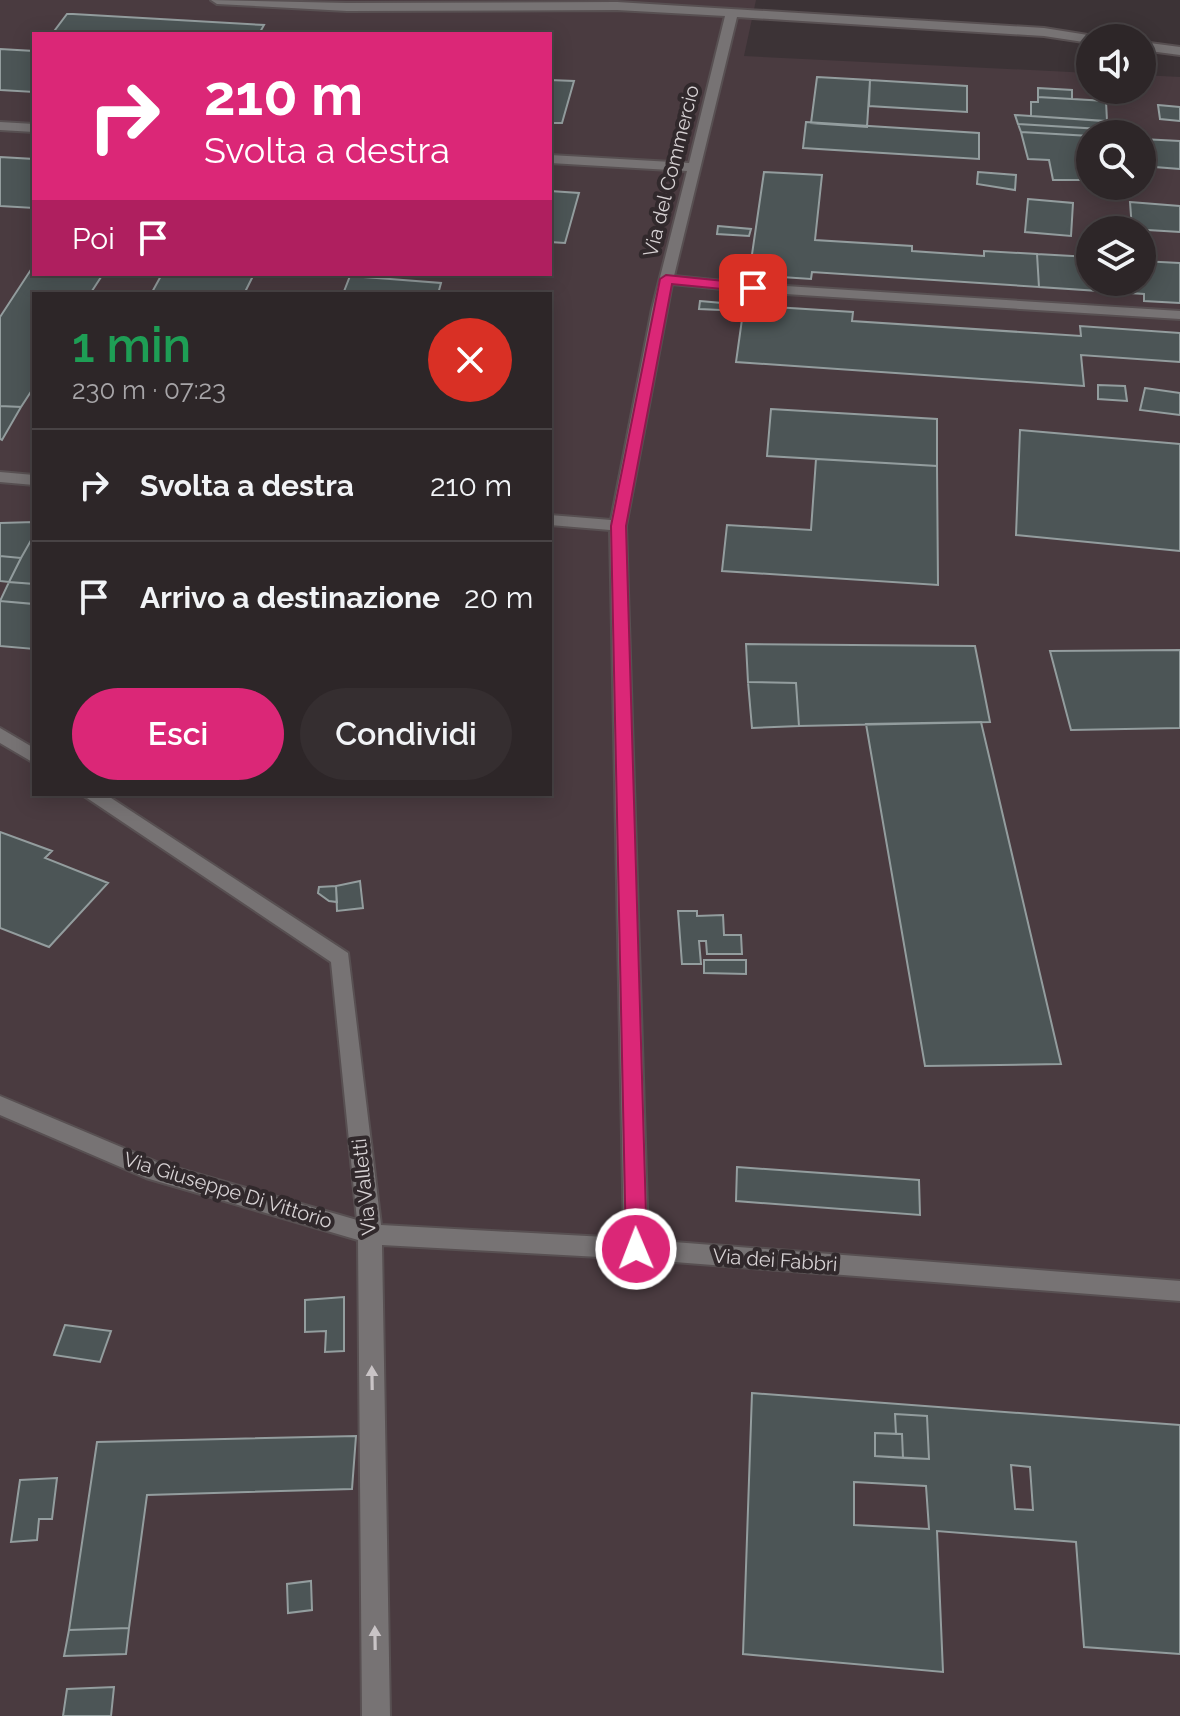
<!DOCTYPE html>
<html lang="it">
<head>
<meta charset="utf-8">
<style>
  :root { --surface:#2d2628; --page:#352e30; --text:#f1f3f6; --muted:#a7a5a8; --line:#484345; --accent:#db2777 }
  body { margin:0; font-family:Raleway,sans-serif; background:var(--page); color:var(--text); height:100vh; display:flex; flex-direction:column; font-size:30px; white-space:nowrap }
  * { box-sizing:border-box; margin:0 }
  p { font-size:26px; color:var(--muted) }
  .icon { flex:none; width:44px; height:44px; fill:none; stroke:currentColor; stroke-width:2; stroke-linecap:round; stroke-linejoin:round }
  .map { position:relative; flex:1; overflow:hidden }
  .sheet { position:absolute; left:32px; top:292px; width:520px; height:504px; display:flex; flex-direction:column; background:var(--surface); border-radius:0px; box-shadow:0 4px 20px #0003,0 0 0 2px var(--line) }
  .sheet>* { flex:none }
  .guide { position:absolute; left:32px; top:32px; width:520px; height:244px; border-radius:0px; box-shadow:0 4px 20px #0003,0 0 0 2px var(--line); background:#db2777; color:#fff; overflow:hidden }
  .fabs { position:absolute; left:1076px; top:24px; display:grid; gap:16px }
  .fabs a { display:grid; place-items:center; width:80px; height:80px; border-radius:50%; background:var(--surface); box-shadow:0 4px 20px #0003,0 0 0 2px var(--line); font-size:40px }
  .pin { position:absolute; display:grid; place-items:center; width:68px; height:68px; color:#fff; margin:-34px; border-radius:16px; box-shadow:0 4px 12px #0006 }
  .me { position:absolute; width:88px; margin:-44px; rotate:359deg; stroke-linejoin:round; filter:drop-shadow(0 0 6px #0008) }
  .turn { display:flex; align-items:center; gap:28px; height:168px; padding:0 40px; font-size:36px }
  .turn .icon { width:104px; height:104px; stroke-width:2.5 }
  .turn b { display:block; font-size:56px; line-height:68px }
  .then { display:flex; align-items:center; height:76px; padding:0 40px; background:#0003; gap:16px; font-size:30px }
  .round { display:grid; place-items:center; flex:none; width:84px; height:84px; border-radius:42px; background:var(--page) }
  .overview { display:flex; align-items:center; justify-content:space-between; height:136px; padding:0 40px }
  h1 { font-size:48px; font-weight:600; line-height:60px; color:#1e9e55 }
  .action { display:flex; gap:16px; margin-top:auto; padding:16px 40px }
  .action a { flex:1; height:92px; border-radius:48px; background:var(--accent); color:#fff; font-size:32px; font-weight:600; line-height:92px; text-align:center }
  .action a+a { background:var(--page); color:var(--text) }
  ul { padding:0; list-style:none }
  li { display:flex; align-items:center; gap:24px; height:112px; padding:0 40px; border-top:2px solid var(--line) }
  li div { flex:1 }
  li b { display:block; font-size:30px }
  li em { font-style:normal }
  .map>svg:first-child { display:block }
  .built { fill:#4a3b40; fill-rule:evenodd }
  .building { fill:#4c5556; stroke:#939d9e; stroke-width:2; fill-rule:evenodd }
  .lines { fill:none; stroke-linecap:round; stroke-linejoin:round }
  .minor-casing { stroke:#585052; stroke-width:4 }
  .minor { fill:#777374; fill-rule:evenodd }
  .oneway { fill:#c9c4c6 }
  .route { fill:#db2777; stroke:#8e194d; stroke-width:2 }
  .labels { text-anchor:middle; dominant-baseline:central; stroke-width:8; stroke-linejoin:round; paint-order:stroke }
  .street-label { font-size:20px; fill:#d7d2d4; stroke:#31292c }
</style>
</head>
<body>
<div class="map">
<svg width="1180" height="1716" viewBox="0 0 1180 1716">
  <rect width="100%" height="100%" fill="#3c3336"/>
  <path class="built" d="M 0,0 L 756,0 L 744,56 L 1090,73 L 1090,90 L 1142,90 L 1142,75 L 1180,77 L 1180,1716 L 0,1716 ZM 34,34 L 550,34 L 550,274 L 34,274 ZM 1090,134 L 1142,134 L 1142,186 L 1090,186 ZM 1090,230 L 1142,230 L 1142,282 L 1090,282 ZM 34,294 L 550,294 L 550,794 L 34,794 Z"/>
  <path class="building" d="M 67,14 L 73,14 L 264,25 L 259,34 L 52,34 Z
    M 0,49 L 34,51 L 34,92 L 0,90 Z
    M 817,77 L 870,80 L 867,127 L 811,123 Z
    M 550,80 L 574,81 L 562,123 L 550,123 Z
    M 870,80 L 967,86 L 967,112 L 869,106 Z
    M 1038,88 L 1072,90 L 1072,99 L 1038,97 Z
    M 1038,97 L 1106,101 L 1107,121 L 1031,116 L 1031,102 L 1038,102 Z
    M 1158,105 L 1180,107 L 1180,121 L 1160,119 Z
    M 1015,115 L 1031,116 L 1103,121 L 1102,129 L 1018,124 Z
    M 806,122 L 979,133 L 979,159 L 803,148 Z
    M 1018,124 L 1133,131 L 1133,134 L 1090,136 L 1021,132 Z
    M 1021,132 L 1090,136 L 1090,180 L 1053,180 L 1049,160 L 1028,159 Z
    M 1142,139 L 1180,141 L 1180,169 L 1142,166 Z
    M 0,157 L 34,159 L 34,208 L 0,206 Z
    M 764,172 L 822,175 L 815,240 L 912,246 L 912,251 L 984,256 L 984,251 L 1037,254 L 1039,287 L 812,272 L 811,279 L 749,275 Z
    M 978,172 L 1016,175 L 1015,190 L 977,184 Z
    M 550,191 L 579,193 L 565,243 L 550,242 Z
    M 1028,199 L 1073,203 L 1071,236 L 1025,232 Z
    M 1130,202 L 1180,206 L 1180,232 L 1132,229 Z
    M 718,226 L 751,229 L 749,236 L 717,234 Z
    M 1037,254 L 1090,257 L 1090,282 L 1142,282 L 1142,261 L 1180,263 L 1180,303 L 1144,301 L 1144,294 L 1039,287 Z
    M 34,265 L 34,274 L 103,274 L 90,294 L 34,294 L 34,387 L 21,407 L 0,406 L 0,317 Z
    M 162,274 L 254,274 L 244,294 L 151,294 Z
    M 350,276 L 390,279 L 441,283 L 438,294 L 343,294 Z
    M 700,301 L 744,305 L 743,311 L 699,309 Z
    M 744,305 L 853,312 L 852,321 L 1081,336 L 1080,326 L 1180,333 L 1180,362 L 1081,355 L 1084,386 L 736,362 Z
    M 1098,385 L 1125,386 L 1127,401 L 1098,399 Z
    M 1145,388 L 1180,393 L 1180,415 L 1140,410 Z
    M 0,406 L 21,407 L 2,440 L 0,439 Z
    M 771,409 L 937,419 L 937,466 L 767,456 Z
    M 1020,430 L 1180,444 L 1180,551 L 1016,535 Z
    M 816,459 L 937,466 L 938,585 L 722,571 L 727,525 L 811,530 Z
    M 34,522 L 34,535 L 21,558 L 0,556 L 0,523 Z
    M 34,535 L 34,584 L 9,582 L 21,558 Z
    M 0,556 L 21,558 L 9,582 L 0,581 Z
    M 9,582 L 34,584 L 32,604 L 0,601 Z
    M 0,601 L 34,604 L 34,649 L 0,646 Z
    M 746,644 L 975,646 L 990,722 L 799,726 L 796,683 L 748,682 Z
    M 1180,650 L 1180,728 L 1071,730 L 1050,651 Z
    M 748,682 L 796,683 L 799,726 L 752,728 Z
    M 981,722 L 993,773 L 1061,1064 L 925,1066 L 866,724 Z
    M 0,832 L 52,851 L 45,858 L 108,883 L 49,947 L 0,928 Z
    M 360,881 L 363,908 L 337,911 L 336,886 Z
    M 336,886 L 337,902 L 329,901 L 318,893 L 319,887 Z
    M 678,911 L 697,911 L 697,916 L 723,915 L 724,935 L 741,935 L 742,954 L 707,954 L 706,941 L 699,941 L 701,964 L 682,964 Z
    M 704,960 L 746,960 L 746,974 L 704,973 Z
    M 737,1167 L 919,1180 L 920,1215 L 736,1201 Z
    M 344,1297 L 344,1351 L 325,1352 L 326,1331 L 305,1332 L 305,1300 Z
    M 65,1325 L 111,1331 L 100,1362 L 54,1355 Z
    M 752,1393 L 1180,1425 L 1180,1654 L 1084,1647 L 1076,1542 L 937,1531 L 943,1672 L 743,1654 ZM 895,1414 L 927,1416 L 929,1459 L 875,1456 L 875,1433 L 896,1434 ZM 1011,1465 L 1030,1467 L 1033,1510 L 1015,1509 ZM 854,1482 L 926,1486 L 929,1529 L 854,1525 Z
    M 895,1414 L 927,1416 L 929,1459 L 903,1458 L 902,1434 L 896,1434 Z
    M 875,1433 L 902,1434 L 903,1458 L 875,1456 Z
    M 356,1436 L 352,1489 L 147,1495 L 129,1628 L 69,1630 L 97,1442 Z
    M 57,1478 L 52,1519 L 39,1519 L 37,1540 L 11,1542 L 20,1480 Z
    M 311,1581 L 312,1610 L 288,1613 L 287,1584 Z
    M 129,1628 L 126,1654 L 64,1656 L 69,1630 Z
    M 114,1687 L 111,1716 L 63,1716 L 67,1689 Z"/>
  <g class="lines">
    <defs>
      <path id="minor" d="M 211,0 L 347,3 L 617,2 L 1044,28 L 1094,36 L 1090,38 L 1090,43 L 1044,36 L 737,17 L 674,276 L 753,284 L 1180,311 L 1180,319 L 753,292 L 672,284 L 626,526 L 648,1240 L 1180,1281 L 1180,1301 L 636,1259 L 382,1245 L 390,1716 L 362,1716 L 358,1240 L 146,1178 L 0,1115 L 0,1096 L 159,1163 L 357,1220 L 331,962 L 81,794 L 105,794 L 348,953 L 381,1225 L 624,1238 L 610,530 L 550,525 L 550,515 L 611,520 L 652,309 L 687,171 L 550,163 L 550,155 L 689,163 L 725,16 L 617,10 L 347,11 L 217,4 Z
        M 1142,42 L 1180,47 L 1180,55 L 1142,50 Z
        M 0,122 L 34,124 L 34,132 L 0,130 Z
        M 0,472 L 34,475 L 34,485 L 0,482 Z
        M 0,728 L 34,748 L 34,763 L 0,743 Z"/>
    </defs>
    <use href="#minor" class="minor-casing"/>
    <use href="#minor" class="minor"/>
  </g>
  <defs><path id="oneway-solid" d="M-6-.8H1V-3.2L6.5 0L1 3.2V.8H-6Z" transform="scale(2)"/></defs>
  <g class="oneway">
    <use href="#oneway-solid" transform="translate(372 1378) rotate(-91)"/>
    <use href="#oneway-solid" transform="translate(375 1638) rotate(-91)"/>
  </g>
  <path class="route" d="M 666,275 L 753,284 L 760,288 L 753,292 L 672,284 L 626,526 L 647,1249 L 644,1255 L 636,1258 L 629,1255 L 626,1249 L 611,526 L 660,279 Z"/>
  <g class="labels">
    <g class="street-label">
      <text transform="translate(671 171) rotate(-76)">Via del Commercio</text>
      <text transform="translate(364 1187) rotate(-96)">Via Valletti</text>
      <text transform="translate(228 1190) rotate(17)">Via Giuseppe Di Vittorio</text>
      <text transform="translate(775 1260) rotate(4)">Via dei Fabbri</text>
    </g>
  </g>
</svg>
<div class="fabs">
<a><svg class="icon" aria-label="sound" viewBox="0 0 24 24"><path d="M4 9h4l5-4v14l-5-4H4zM17 9q2 3 0 6"/></svg></a>
<a><svg class="icon" aria-label="search" viewBox="0 0 24 24"><circle cx="10" cy="10" r="6"/><path d="M15 15l6 6"/></svg></a>
<a><svg class="icon" aria-label="layers" viewBox="0 0 24 24"><path d="M12 4l9 5-9 5-9-5zM3 14l9 5 9-5"/></svg></a>
</div>
<div class="pin" style="left:753px;top:288px;background:#d93025"><svg class="icon" aria-label="arrive" viewBox="0 0 24 24"><path d="M6 21V4h12l-3 4 3 4H6"/></svg></div>
<svg class="me" style="left:636px;top:1249px" viewBox="-20 -20 40 40"><circle r="17" fill="#db2777" stroke="#fff" stroke-width="3"/><path d="M0-11L8 9 0 5-8 9z" fill="#fff"/></svg>
<div class="guide">
<div class="turn"><svg class="icon" aria-label="right" viewBox="0 0 24 24"><path d="M7 20v-9h11M14 6l5 5-5 5"/></svg><div><b>210 m</b>Svolta a destra</div></div>
<div class="then">Poi<svg class="icon" aria-label="arrive" viewBox="0 0 24 24"><path d="M6 21V4h12l-3 4 3 4H6"/></svg></div>
</div>
<section class="sheet">
<div class="overview"><div><h1>1 min</h1><p>230 m · 07:23</p></div><a class="round" style="background:#d93025;color:#fff"><svg class="icon" aria-label="close" viewBox="0 0 24 24"><path d="M6 6l12 12M18 6L6 18"/></svg></a></div>
<ul>
<li><svg class="icon" aria-label="right" viewBox="0 0 24 24"><path d="M7 20v-9h11M14 6l5 5-5 5"/></svg><div><b>Svolta a destra</b></div><em>210 m</em></li>
<li><svg class="icon" aria-label="arrive" viewBox="0 0 24 24"><path d="M6 21V4h12l-3 4 3 4H6"/></svg><div><b>Arrivo a destinazione</b></div><em>20 m</em></li>
</ul>
<div class="action"><a>Esci</a><a>Condividi</a></div>
</section>
</div>
</body>
</html>
